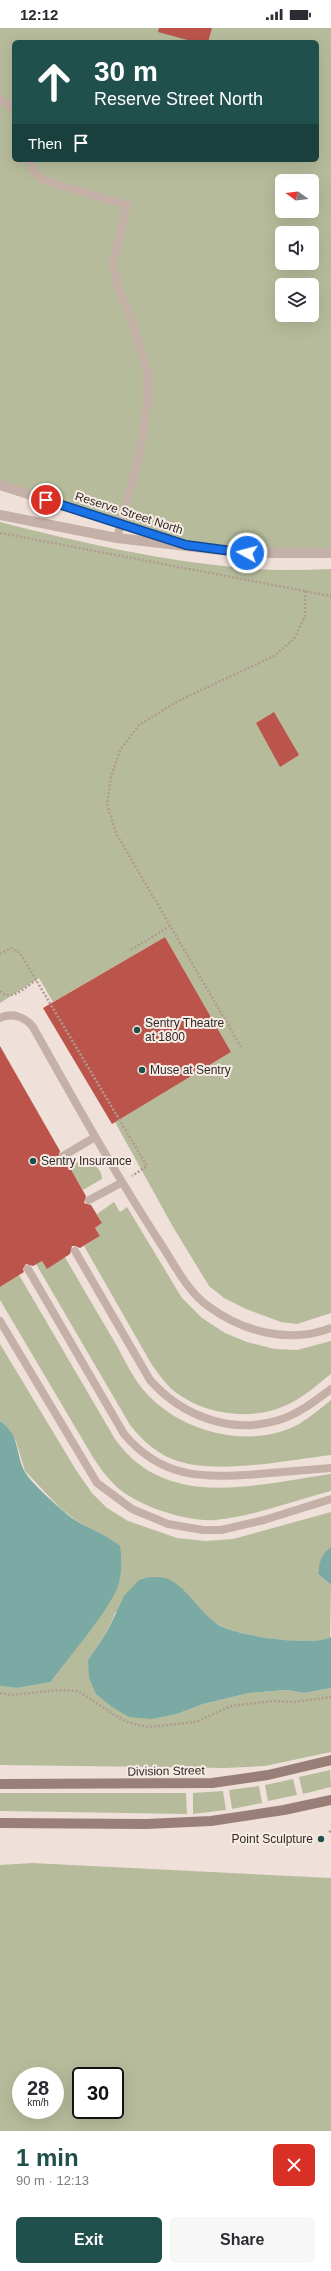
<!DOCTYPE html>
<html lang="en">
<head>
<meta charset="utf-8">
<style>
  :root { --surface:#fff; --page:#f7f7f7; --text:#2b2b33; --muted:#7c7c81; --accent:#20504c }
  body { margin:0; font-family:Helvetica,sans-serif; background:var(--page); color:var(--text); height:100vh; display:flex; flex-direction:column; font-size:15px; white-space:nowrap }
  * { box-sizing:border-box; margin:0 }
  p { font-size:13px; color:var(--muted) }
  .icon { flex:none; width:22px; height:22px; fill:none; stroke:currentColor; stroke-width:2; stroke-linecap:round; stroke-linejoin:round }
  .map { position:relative; height:2103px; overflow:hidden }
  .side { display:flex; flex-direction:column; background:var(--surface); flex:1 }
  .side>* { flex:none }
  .hud { position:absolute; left:12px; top:12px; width:307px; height:122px; border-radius:6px; box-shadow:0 4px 16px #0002; background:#20504c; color:#fff; overflow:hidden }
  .needle { width:26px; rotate:285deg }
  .fabs { position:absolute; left:275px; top:146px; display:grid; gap:8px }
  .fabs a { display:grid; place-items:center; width:44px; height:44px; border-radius:6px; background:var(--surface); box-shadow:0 4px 16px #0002; font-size:20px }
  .speed { position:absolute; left:12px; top:2039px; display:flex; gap:8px; font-size:20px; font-weight:700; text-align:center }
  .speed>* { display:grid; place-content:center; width:52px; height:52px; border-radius:50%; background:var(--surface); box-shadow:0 4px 16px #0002; line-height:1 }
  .speed small { font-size:10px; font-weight:400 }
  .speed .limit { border:2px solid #111; border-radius:6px; background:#fff; color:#111 }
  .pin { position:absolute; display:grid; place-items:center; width:34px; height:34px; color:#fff; margin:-17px; border:2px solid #fff; border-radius:50%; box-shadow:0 1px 4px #0007 }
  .me { position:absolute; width:44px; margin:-22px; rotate:277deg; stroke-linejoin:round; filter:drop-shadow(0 0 3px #0008) }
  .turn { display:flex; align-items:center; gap:14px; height:84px; padding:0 16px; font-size:18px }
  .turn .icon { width:52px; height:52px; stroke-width:2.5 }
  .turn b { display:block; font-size:28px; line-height:34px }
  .then { display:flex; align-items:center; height:38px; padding:0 16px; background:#0003; gap:8px; font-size:15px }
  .round { display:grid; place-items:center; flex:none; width:42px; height:42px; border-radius:6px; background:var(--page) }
  .headline { display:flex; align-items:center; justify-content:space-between; height:68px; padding:0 16px }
  h1 { font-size:24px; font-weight:700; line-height:30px; color:var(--accent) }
  .cta { display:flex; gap:8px; margin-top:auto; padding:8px 16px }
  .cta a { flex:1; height:46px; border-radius:6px; background:var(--accent); color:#fff; font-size:16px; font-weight:700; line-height:46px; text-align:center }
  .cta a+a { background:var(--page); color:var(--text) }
  .status { display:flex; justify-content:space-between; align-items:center; height:28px; padding:0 20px; background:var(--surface); direction:ltr }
  .status svg { height:11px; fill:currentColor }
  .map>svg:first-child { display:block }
  .green { fill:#b6bc9b; fill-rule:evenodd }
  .water { fill:#7ba9a4 }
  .building { fill:#bb554b }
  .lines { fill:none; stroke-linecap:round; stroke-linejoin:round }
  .path { stroke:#b19a91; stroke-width:2.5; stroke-dasharray:2 2; stroke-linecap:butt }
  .lane { stroke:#c5b0a7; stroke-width:8 }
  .street { stroke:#c5b0a7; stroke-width:10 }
  .secondary { stroke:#997f78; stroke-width:10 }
  .route-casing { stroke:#114b97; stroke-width:10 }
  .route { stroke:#1a73e8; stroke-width:7 }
  .poi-dot { fill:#20504c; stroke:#f7ece5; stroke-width:1.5 }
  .labels { text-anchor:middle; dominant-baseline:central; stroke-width:4; stroke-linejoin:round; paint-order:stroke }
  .street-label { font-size:12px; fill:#322927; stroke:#f7ece5 }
  .poi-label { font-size:12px; fill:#322927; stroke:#f7ece5; text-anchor:start }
</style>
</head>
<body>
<div class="status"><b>12:12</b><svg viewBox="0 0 49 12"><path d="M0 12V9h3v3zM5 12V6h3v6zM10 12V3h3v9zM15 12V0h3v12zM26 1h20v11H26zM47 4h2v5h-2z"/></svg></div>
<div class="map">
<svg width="331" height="2103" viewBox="0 0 331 2103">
  <rect width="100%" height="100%" fill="#efe1d9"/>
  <path class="green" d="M 0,0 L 331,0 L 331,525 L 186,517 L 0,457 ZM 14,14 L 317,14 L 317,132 L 14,132 ZM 282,153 L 312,153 L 312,183 L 282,183 ZM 282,205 L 312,205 L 312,235 L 282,235 ZM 282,257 L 312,257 L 312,287 L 282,287 Z
    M 0,494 C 78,514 162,533 243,540 C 272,543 302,542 331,541 L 331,1285 L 297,1296 L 281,1294 L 246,1281 L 224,1270 L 209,1258 L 173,1199 L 115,1094 L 231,1024 L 165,909 L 53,974 L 39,950 L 0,975 Z
    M 78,1134 C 89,1133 102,1138 102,1151 L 83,1162 L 69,1139 Z
    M 114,1174 L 120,1184 L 127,1179 L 182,1270 L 202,1290 L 225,1305 L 247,1314 L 275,1321 L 297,1322 L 331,1313 L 331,1346 C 318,1356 304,1369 289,1376 C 255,1393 209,1388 178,1366 C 167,1358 160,1348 152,1337 L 84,1218 L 100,1208 L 95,1200 L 102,1195 L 97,1186 Z
    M 65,1229 C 82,1259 100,1289 117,1318 C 126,1335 135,1354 148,1367 C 184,1405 251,1422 299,1396 C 310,1389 321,1380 331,1372 L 331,1427 C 288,1432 213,1448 172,1431 C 155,1424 142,1412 130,1397 L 36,1236 L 42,1233 L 47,1240 Z
    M 19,1247 L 115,1411 C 167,1484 256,1456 331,1446 L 331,1463 C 293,1473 254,1488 215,1492 C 186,1494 139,1478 118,1460 C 108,1451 101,1441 94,1431 L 0,1272 L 0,1259 Z
    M 0,1316 L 76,1442 L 92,1465 L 107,1480 L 128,1493 L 177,1510 L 205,1513 L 233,1511 L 331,1484 L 331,1519 C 322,1526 319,1535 318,1546 L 331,1557 L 330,1610 C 305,1618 242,1609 219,1597 C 199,1586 188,1564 167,1551 L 115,1585 L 107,1604 L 88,1632 L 152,1691 L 177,1686 L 203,1676 L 249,1665 L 287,1662 L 304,1665 L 331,1660 L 331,1724 L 265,1738 L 226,1740 L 0,1737 L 0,1658 L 17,1660 L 51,1654 L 106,1578 L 117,1560 L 87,1499 L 74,1491 L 59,1479 L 25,1443 L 16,1413 L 5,1397 L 0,1393 Z
    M 330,1742 L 331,1759 L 303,1766 L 299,1749 Z
    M 293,1751 L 297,1767 L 268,1773 L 265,1757 Z
    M 259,1758 L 262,1775 L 232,1781 L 229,1762 Z
    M 223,1763 L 226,1782 L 193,1786 L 193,1765 Z
    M 0,1765 L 186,1765 L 187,1786 L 0,1783 Z
    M 32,1835 L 331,1850 L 331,2103 L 0,2103 L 0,1837 ZM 21,2048 L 55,2048 L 55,2082 L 21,2082 ZM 81,2048 L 115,2048 L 115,2082 L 81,2082 Z"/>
  <path class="water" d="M 0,1393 C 21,1408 15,1426 25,1444 C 31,1455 64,1485 75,1492 C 91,1502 105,1506 120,1518 C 122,1532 122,1547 117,1561 C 104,1589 70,1627 51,1654 L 17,1660 L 0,1658 Z
    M 331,1519 L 331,1557 L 318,1546 C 319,1535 321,1526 331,1519 Z
    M 150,1549 C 155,1549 163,1549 168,1551 C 185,1558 200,1584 217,1596 C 235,1608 312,1619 331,1609 L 331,1660 L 304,1665 L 287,1662 L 249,1665 L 203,1676 L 177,1686 L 152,1691 L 129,1689 L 112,1679 L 96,1666 L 89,1650 L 88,1632 L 107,1604 L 124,1568 L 139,1552 Z"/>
  <path class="building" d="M 159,0 L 212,0 L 208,14 L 195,14 L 158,4 Z
    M 274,684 L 299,727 L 280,739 L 256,695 Z
    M 165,909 L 231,1024 L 112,1096 L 43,980 Z
    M 0,1018 L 60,1123 L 58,1130 L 61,1133 L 66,1133 L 86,1168 L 84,1175 L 91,1177 L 102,1195 L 95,1200 L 100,1208 L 80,1220 L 75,1218 L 72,1218 L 70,1226 L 47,1241 L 42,1233 L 33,1238 L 26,1236 L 23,1241 L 24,1244 L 0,1259 Z"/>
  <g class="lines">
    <path class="path" d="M 0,505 L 331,568
      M 131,922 L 170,898
      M 0,926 L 11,920 L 20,925 L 147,1138 L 132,1148
      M 0,963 C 10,975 27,958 36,952
      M 241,1019 L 116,805 L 107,776 L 111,749 L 120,722 L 139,697 L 178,673 L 274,628 L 294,611 L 305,588 L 305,561
      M 0,1665 L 11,1667 L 59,1662 L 78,1663 L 113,1686 L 127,1694 L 148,1699 L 196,1694 L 231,1678 L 272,1673 L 294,1674 L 331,1669
      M 329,1804 L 331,1803"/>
    <path class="lane" d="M 0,71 L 14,82
      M 30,132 L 33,142 L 43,152 L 127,177 L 113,235 L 117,258 L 130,287 L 147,343 L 147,379 L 140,424 L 117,510
      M 0,990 C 12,984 25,989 33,999 C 74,1072 114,1144 159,1213 C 173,1234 187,1263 208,1278 C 243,1304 290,1316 331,1300
      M 63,1128 L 95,1109
      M 89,1172 L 121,1155
      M 75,1223 L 150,1352 C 182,1388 231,1407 279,1392 C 299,1386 315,1373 331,1361
      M 28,1241 L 124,1406 C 162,1451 203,1450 258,1446 C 282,1444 307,1442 331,1440
      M 0,1293 L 97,1455 L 132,1481 L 168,1496 L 203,1502 L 221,1502 L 264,1492 L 331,1471"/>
    <path class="street" d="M 0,457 L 167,511
      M 0,487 L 117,510 L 247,525 L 331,525"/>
    <path class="secondary" d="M 0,1756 L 212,1755 L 268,1747 L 331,1732
      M 0,1795 L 146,1796 L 211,1793 L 284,1782 L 331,1772"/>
  </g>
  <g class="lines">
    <defs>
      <path id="route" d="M 46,472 L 186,517 L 247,525"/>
    </defs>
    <use href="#route" class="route-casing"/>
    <use href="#route" class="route"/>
  </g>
  <g class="poi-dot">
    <circle cx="137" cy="1002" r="4"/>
    <circle cx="142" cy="1042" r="4"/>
    <circle cx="33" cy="1133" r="4"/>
    <circle cx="321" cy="1811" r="4"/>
  </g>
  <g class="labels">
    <g class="street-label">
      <text transform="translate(129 485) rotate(18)">Reserve Street North</text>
      <text transform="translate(166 1743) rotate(-1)">Division Street</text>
    </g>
    <g class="poi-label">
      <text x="145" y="995">Sentry Theatre<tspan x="145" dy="14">at 1800</tspan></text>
      <text x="150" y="1042">Muse at Sentry</text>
      <text x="41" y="1133">Sentry Insurance</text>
      <text x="313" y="1811" text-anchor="end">Point Sculpture</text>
    </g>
  </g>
</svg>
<div class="fabs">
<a><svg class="needle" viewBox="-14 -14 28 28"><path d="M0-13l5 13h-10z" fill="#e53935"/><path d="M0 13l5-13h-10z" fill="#7c7c81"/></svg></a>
<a><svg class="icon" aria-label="sound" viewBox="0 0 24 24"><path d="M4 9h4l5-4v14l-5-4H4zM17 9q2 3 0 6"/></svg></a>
<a><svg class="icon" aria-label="layers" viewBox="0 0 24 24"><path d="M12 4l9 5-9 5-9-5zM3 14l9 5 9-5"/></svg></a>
</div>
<div class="speed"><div>28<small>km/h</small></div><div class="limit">30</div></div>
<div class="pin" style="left:46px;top:472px;background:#d93025"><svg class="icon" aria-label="arrive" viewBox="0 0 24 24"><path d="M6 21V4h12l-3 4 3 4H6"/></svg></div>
<svg class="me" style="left:247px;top:525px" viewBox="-20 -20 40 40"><circle r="17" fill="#1a73e8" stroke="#fff" stroke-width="3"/><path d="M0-11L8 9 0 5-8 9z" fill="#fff"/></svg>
<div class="hud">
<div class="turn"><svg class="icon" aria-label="ahead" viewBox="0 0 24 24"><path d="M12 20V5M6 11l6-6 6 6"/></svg><div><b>30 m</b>Reserve Street North</div></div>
<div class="then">Then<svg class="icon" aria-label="arrive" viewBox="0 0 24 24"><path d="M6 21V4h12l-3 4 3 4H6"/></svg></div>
</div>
</div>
<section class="side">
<div class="headline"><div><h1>1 min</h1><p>90 m · 12:13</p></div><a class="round" style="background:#d93025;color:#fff"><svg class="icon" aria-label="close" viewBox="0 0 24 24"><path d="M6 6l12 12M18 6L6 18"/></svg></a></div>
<div class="cta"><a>Exit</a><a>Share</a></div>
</section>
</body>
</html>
